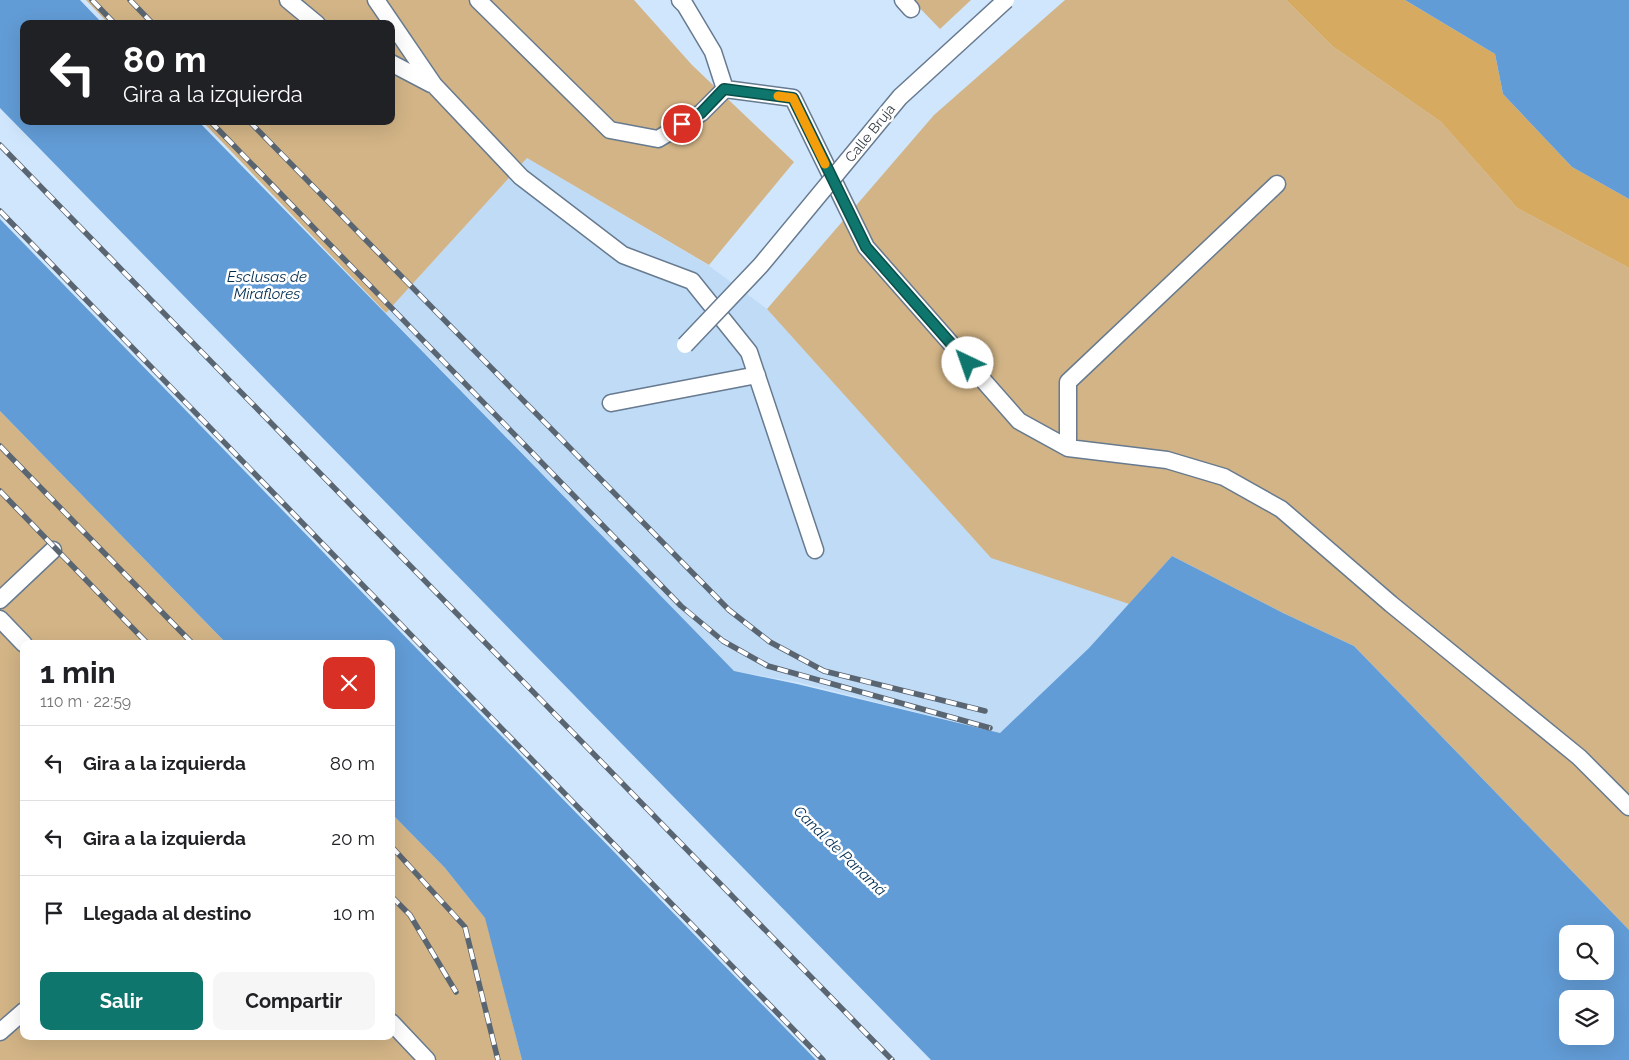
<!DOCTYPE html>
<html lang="es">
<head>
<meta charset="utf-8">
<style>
  :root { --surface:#fff; --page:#f6f6f6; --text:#202124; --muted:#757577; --line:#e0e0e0; --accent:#0f766e }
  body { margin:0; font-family:Raleway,sans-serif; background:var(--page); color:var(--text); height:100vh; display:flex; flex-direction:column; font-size:19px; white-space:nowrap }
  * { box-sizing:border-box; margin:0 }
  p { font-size:16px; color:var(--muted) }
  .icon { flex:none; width:28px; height:28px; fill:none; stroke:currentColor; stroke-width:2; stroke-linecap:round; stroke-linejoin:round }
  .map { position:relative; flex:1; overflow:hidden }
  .drawer { position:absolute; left:20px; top:640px; width:375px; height:400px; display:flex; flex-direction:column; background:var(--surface); border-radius:10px; box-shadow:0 5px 20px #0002 }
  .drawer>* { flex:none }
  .hud { position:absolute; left:20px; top:20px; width:375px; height:105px; border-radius:10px; box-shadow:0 5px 20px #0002; background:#202124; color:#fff; overflow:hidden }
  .fabs { position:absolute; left:1559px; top:925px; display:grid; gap:10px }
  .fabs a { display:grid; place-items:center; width:55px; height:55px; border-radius:10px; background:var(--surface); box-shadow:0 5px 20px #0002; font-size:25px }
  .pin { position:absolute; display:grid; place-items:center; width:42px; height:42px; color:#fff; margin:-21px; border:2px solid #fff; border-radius:50%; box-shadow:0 1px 5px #0007 }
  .me { position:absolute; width:55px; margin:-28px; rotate:318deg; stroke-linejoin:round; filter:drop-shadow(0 0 4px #0008) }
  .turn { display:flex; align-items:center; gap:18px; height:105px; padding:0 20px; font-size:22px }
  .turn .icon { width:65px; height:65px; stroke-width:2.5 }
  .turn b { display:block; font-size:35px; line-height:42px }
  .round { display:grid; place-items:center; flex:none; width:52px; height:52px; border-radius:10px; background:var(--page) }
  .head { display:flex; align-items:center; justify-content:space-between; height:85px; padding:0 20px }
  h1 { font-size:30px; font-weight:700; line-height:38px }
  .button { display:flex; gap:10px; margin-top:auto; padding:10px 20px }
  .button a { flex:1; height:58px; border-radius:10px; background:var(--accent); color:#fff; font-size:20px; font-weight:700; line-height:58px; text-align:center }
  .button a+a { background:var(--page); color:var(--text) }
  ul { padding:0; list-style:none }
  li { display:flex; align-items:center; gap:15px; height:75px; padding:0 20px; border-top:1px solid var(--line) }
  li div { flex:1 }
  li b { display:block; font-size:19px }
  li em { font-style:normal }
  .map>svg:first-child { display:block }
  .built { fill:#bfdbf6 }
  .green { fill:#d2b486 }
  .forest { fill:#d7aa61 }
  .water { fill:#629cd6; fill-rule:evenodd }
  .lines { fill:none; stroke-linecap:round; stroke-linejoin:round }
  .service-casing { stroke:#677a8f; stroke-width:19 }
  .service { stroke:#fff; stroke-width:16 }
  .rail-casing { stroke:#5a6572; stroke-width:5.5 }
  .rail { stroke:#fff; stroke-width:4; stroke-dasharray:11; stroke-linecap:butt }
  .service-bridge-casing { stroke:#677a8f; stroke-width:19; stroke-linecap:butt }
  .service-bridge { stroke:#fff; stroke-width:16 }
  .route-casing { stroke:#0a4d48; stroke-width:12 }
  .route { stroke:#0f766e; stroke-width:9 }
  .slow { stroke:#f59e0b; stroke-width:9 }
  .labels { text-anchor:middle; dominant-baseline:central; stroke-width:5; stroke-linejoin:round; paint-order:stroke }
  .street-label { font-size:14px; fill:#333b44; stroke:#fff }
  .water-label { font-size:15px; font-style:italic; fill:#002d52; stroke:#fff }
</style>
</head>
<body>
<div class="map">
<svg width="1629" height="1060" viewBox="0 0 1629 1060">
  <rect width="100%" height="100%" fill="#d0e6fd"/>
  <path class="built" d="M 527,158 L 708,265 L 767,309 L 991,558 L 1129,604 L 1089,648 L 1000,733 L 797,682 L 734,671 L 386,313 Z"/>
  <path class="green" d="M 86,0 L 634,0 L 692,65 L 794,162 L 709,265 L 527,158 L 386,313 L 202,121 L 391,121 L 391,24 L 109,24 Z
    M 912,0 L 971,0 L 940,29 Z
    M 1065,0 L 1286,0 L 1332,46 L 1441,122 L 1517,208 L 1629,268 L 1629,930 L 1354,646 L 1283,613 L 1172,556 L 1129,604 L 991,558 L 767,309 L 934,115 Z
    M 0,411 L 227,644 L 24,644 L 24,1036 L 391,1036 L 391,813 L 445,868 L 486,919 L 522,1060 L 0,1060 Z"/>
  <path class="forest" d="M 1286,0 L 1405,0 L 1495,54 L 1503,94 L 1572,167 L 1629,199 L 1629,268 L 1517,208 L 1441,122 L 1332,46 Z"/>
  <path class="water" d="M 0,0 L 80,0 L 103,24 L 24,24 L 24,121 L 198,121 L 734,671 L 797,684 L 1000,733 L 1089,648 L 1172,556 L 1283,613 L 1354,646 L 1629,930 L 1629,1060 L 931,1060 L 0,108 ZM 1568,934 L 1605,934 L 1605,971 L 1568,971 ZM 1568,999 L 1605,999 L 1605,1036 L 1568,1036 Z
    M 1405,0 L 1629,0 L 1629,199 L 1572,167 L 1503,94 L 1495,54 Z
    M 0,219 L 816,1060 L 522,1060 L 485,918 L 445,868 L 391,813 L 391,644 L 227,644 L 0,411 Z"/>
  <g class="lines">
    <defs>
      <path id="service" d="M 288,0 L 317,24
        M 376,0 L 434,85 L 521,177 L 623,255 L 692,281 L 749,352 L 815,550
        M 478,0 L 610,130 L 658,139 L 701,113 L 725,89
        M 680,0 L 685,5 L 713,52 L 725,89 L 793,98 L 866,247 L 1019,421 L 1068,448 L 1167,460 L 1224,477 L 1281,509 L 1391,604 L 1579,757 L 1629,807
        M 903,0 L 911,9
        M 391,63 L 431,84
        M 611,403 L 757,375
        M 1068,448 L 1068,382 L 1277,184
        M 0,600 L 53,550
        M 0,619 L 24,644
        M 391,1022 L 427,1060
        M 0,1032 L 24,1011"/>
    </defs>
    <use href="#service" class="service-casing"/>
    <use href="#service" class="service"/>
    <defs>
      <path id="rail" d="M 92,0 L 115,24
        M 130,0 L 153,24
        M 210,121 L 681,606 L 723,641 L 768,666 L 990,728
        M 249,121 L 729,610 L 770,642 L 824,671 L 985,711
        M 0,145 L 892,1060
        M 0,211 L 823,1060
        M 0,446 L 193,644
        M 0,491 L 148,644
        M 391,846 L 465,927 L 498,1060
        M 391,896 L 410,915 L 456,992"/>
    </defs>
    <use href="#rail" class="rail-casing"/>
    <use href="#rail" class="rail"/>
    <defs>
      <path id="service-bridge" d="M 685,345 L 761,265 L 900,97 L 1006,0"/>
    </defs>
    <use href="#service-bridge" class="service-bridge-casing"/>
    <use href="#service-bridge" class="service-bridge"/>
  </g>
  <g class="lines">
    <defs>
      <path id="route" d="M 682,124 L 701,113 L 724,89 L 793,98 L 866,247 L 968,363"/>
    </defs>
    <use href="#route" class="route-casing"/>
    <use href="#route" class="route"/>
    <path class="slow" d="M 778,96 L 793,98 L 825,164"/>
  </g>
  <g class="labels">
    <g class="street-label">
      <text transform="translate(870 133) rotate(-51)">Calle Bruja</text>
    </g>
    <g class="water-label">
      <text x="267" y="277">Esclusas de<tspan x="267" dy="17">Miraflores</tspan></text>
      <text transform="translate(840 851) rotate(44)">Canal de Panamá</text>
    </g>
  </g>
</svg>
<div class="fabs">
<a><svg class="icon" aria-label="search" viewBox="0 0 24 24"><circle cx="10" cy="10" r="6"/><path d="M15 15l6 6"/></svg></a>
<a><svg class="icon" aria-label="layers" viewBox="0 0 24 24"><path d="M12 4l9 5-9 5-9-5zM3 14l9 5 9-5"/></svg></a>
</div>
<div class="pin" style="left:682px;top:124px;background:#d93025"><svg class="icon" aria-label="arrive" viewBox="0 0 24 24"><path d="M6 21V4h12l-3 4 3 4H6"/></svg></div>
<svg class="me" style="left:968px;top:363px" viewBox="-20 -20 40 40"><circle r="19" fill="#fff"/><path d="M0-13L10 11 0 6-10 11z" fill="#0f766e"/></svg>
<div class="hud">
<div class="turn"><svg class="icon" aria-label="left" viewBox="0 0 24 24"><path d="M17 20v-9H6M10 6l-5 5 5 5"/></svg><div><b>80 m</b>Gira a la izquierda</div></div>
</div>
<section class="drawer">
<div class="head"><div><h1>1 min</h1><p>110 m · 22:59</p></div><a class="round" style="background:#d93025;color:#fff"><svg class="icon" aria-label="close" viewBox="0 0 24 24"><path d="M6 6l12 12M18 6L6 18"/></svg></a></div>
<ul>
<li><svg class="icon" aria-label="left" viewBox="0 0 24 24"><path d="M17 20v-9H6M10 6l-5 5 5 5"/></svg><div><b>Gira a la izquierda</b></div><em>80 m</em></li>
<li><svg class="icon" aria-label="left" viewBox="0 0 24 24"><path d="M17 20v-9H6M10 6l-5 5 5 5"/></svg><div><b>Gira a la izquierda</b></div><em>20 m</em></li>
<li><svg class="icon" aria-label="arrive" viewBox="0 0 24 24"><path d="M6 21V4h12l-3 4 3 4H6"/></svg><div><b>Llegada al destino</b></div><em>10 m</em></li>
</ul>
<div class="button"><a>Salir</a><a>Compartir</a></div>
</section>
</div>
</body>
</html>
